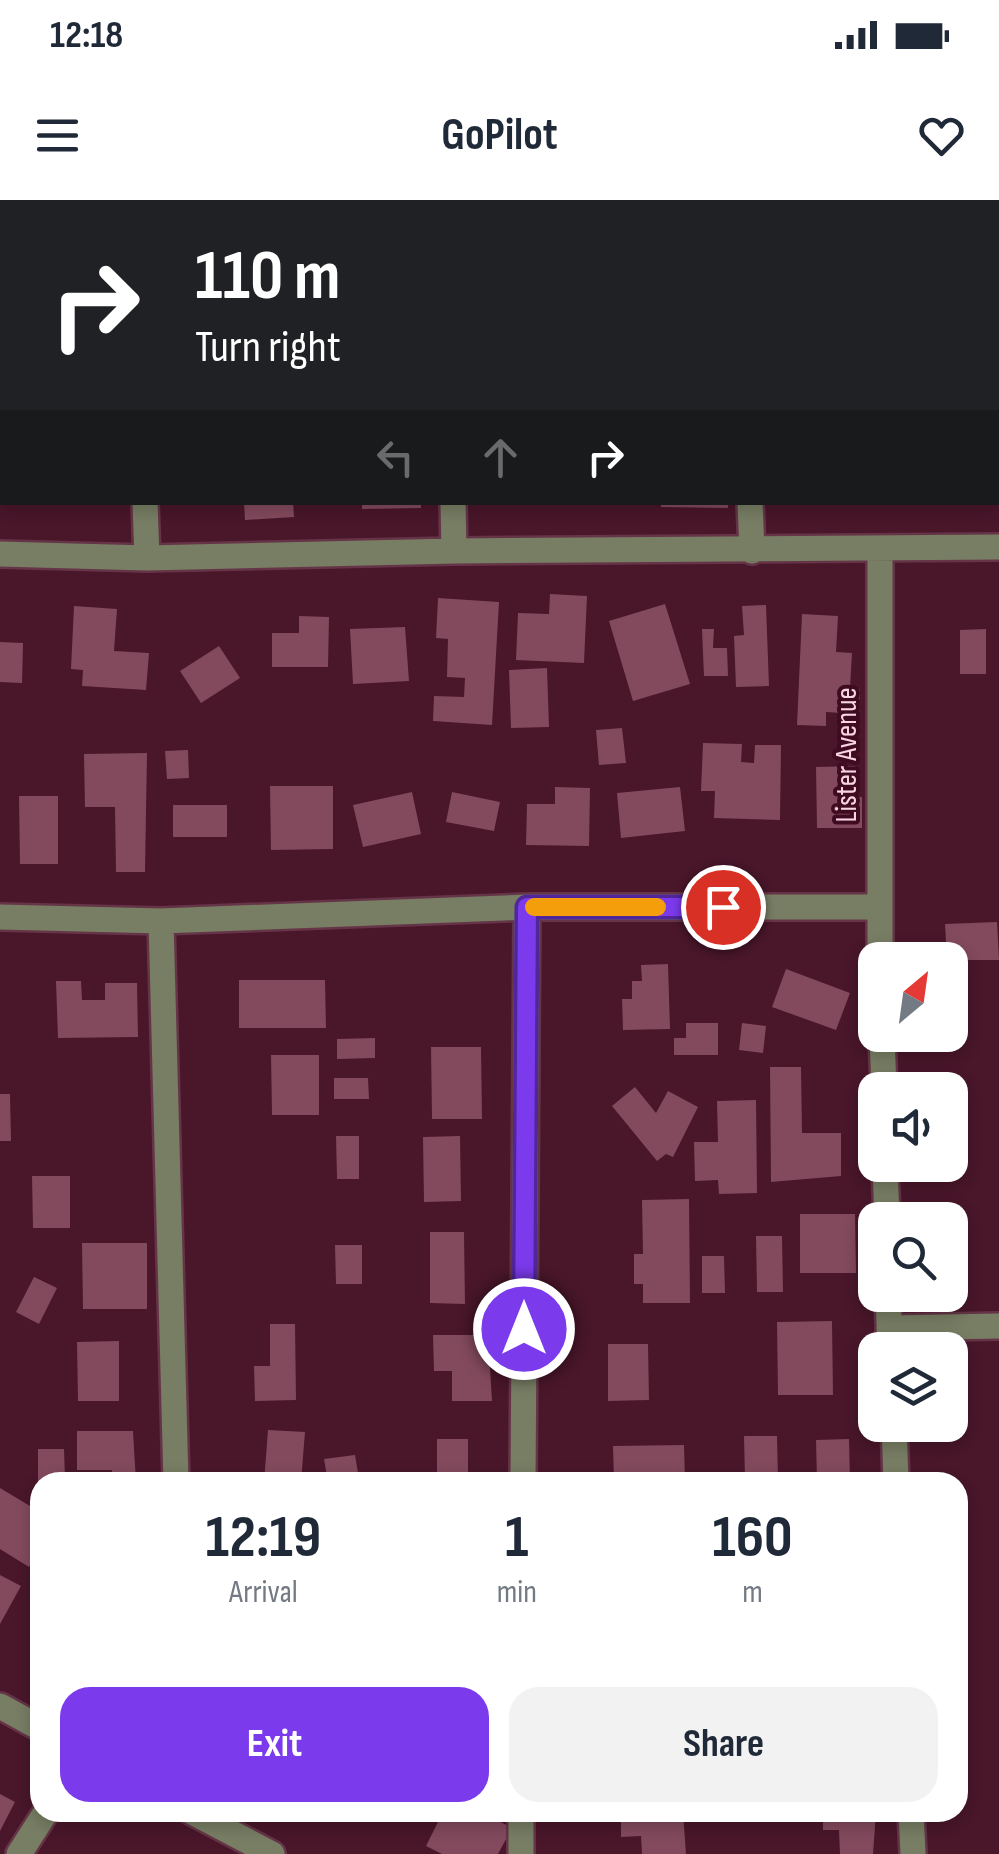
<!DOCTYPE html>
<html lang="en">
<head>
<meta charset="utf-8">
<style>
  :root { --surface:#fff; --page:#f2f2f3; --text:#1f2937; --muted:#747a83; --accent:#7c3aed }
  body { margin:0; font-family:"Sofia Sans Condensed",sans-serif; background:var(--page); color:var(--text); height:100vh; display:flex; flex-direction:column; font-size:38px; white-space:nowrap }
  * { box-sizing:border-box; margin:0 }
  p { font-size:32px; color:var(--muted) }
  .icon { flex:none; width:55px; height:55px; fill:none; stroke:currentColor; stroke-width:2; stroke-linecap:round; stroke-linejoin:round }
  .map { position:relative; flex:1; overflow:hidden }
  .details { position:absolute; left:30px; top:1272px; width:938px; height:350px; display:flex; flex-direction:column; background:var(--surface); border-radius:30px; box-shadow:0 5px 15px #0003 }
  .details>* { flex:none }
  .guide { position:absolute; left:0px; top:0px; width:1000px; height:305px; box-shadow:0 5px 15px #0003; background:#202124; color:#fff; overflow:hidden }
  .needle { width:65px; rotate:29deg }
  .fabs { position:absolute; left:858px; top:742px; display:grid; gap:20px }
  .fabs a { display:grid; place-items:center; width:110px; height:110px; border-radius:20px; background:var(--surface); box-shadow:0 5px 15px #0003; font-size:50px }
  .pin { position:absolute; display:grid; place-items:center; width:85px; height:85px; color:#fff; margin:-42px; border:5px solid #fff; border-radius:50%; box-shadow:0 2px 10px #0007 }
  .me { position:absolute; width:110px; margin:-55px; rotate:0deg; stroke-linejoin:round; filter:drop-shadow(0 0 8px #0008) }
  .turn { display:flex; align-items:center; gap:35px; height:210px; padding:0 30px; font-size:45px }
  .turn .icon { width:130px; height:130px; stroke-width:2.5 }
  .turn b { display:block; font-size:70px; line-height:85px }
  .lanes { display:flex; align-items:center; height:95px; padding:0 30px; background:#0003; justify-content:center; gap:50px; direction:ltr }
  .lanes .off { opacity:.35 }
  .eta { display:flex; justify-content:space-evenly; align-items:center; height:170px; text-align:center }
  .eta b { font-size:60px; font-weight:700; line-height:70px }
  .cta { display:flex; gap:20px; margin-top:auto; padding:20px 30px }
  .cta a { flex:1; height:115px; border-radius:30px; background:var(--accent); color:#fff; font-size:40px; font-weight:700; line-height:115px; text-align:center }
  .cta a+a { background:var(--page); color:var(--text) }
  .status { display:flex; justify-content:space-between; align-items:center; height:70px; padding:0 50px; background:var(--surface); direction:ltr }
  .status svg { height:28px; fill:currentColor }
  header { display:flex; justify-content:space-between; align-items:center; height:130px; padding:0 30px; background:var(--surface); font-size:45px; font-weight:700 }
  .map>svg:first-child { display:block }
  .building { fill:#834a5d }
  .lines { fill:none; stroke-linecap:round; stroke-linejoin:round }
  .minor-casing { stroke:#653547; stroke-width:30 }
  .minor { stroke:#787e64; stroke-width:25 }
  .route-casing { stroke:#51269a; stroke-width:25 }
  .route { stroke:#7c3aed; stroke-width:18 }
  .slow { stroke:#f59e0b; stroke-width:18 }
  .labels { text-anchor:middle; dominant-baseline:central; stroke-width:8; stroke-linejoin:round; paint-order:stroke }
  .street-label { font-size:30px; fill:#f8d5df; stroke:#3e0b20 }
</style>
</head>
<body>
<div class="status"><b>12:18</b><svg viewBox="0 0 49 12"><path d="M0 12V9h3v3zM5 12V6h3v6zM10 12V3h3v9zM15 12V0h3v12zM26 1h20v11H26zM47 4h2v5h-2z"/></svg></div>
<header><svg class="icon" aria-label="menu" viewBox="0 0 24 24"><path d="M4 6h16M4 12h16M4 18h16"/></svg>GoPilot<svg class="icon" aria-label="heart" viewBox="0 0 24 24"><path d="M12 20l-8-8c-3-5 5-10 8-4 3-6 11-1 8 4z"/></svg></header>
<div class="map">
<svg width="999" height="1654" viewBox="0 0 999 1654">
  <rect width="100%" height="100%" fill="#49162a"/>
  <path class="building" d="M 244,302 L 293,302 L 294,317 L 245,320 Z
    M 362,302 L 421,302 L 421,308 L 362,309 Z
    M 661,302 L 728,302 L 728,308 L 661,307 Z
    M 550,394 L 587,396 L 584,463 L 516,460 L 518,413 L 549,414 Z
    M 438,398 L 499,402 L 492,525 L 433,521 L 434,496 L 464,497 L 465,478 L 447,477 L 448,439 L 436,438 Z
    M 665,404 L 690,484 L 633,501 L 609,421 Z
    M 766,405 L 769,486 L 736,487 L 734,436 L 744,435 L 742,406 Z
    M 74,406 L 117,409 L 114,451 L 149,453 L 146,490 L 82,486 L 83,470 L 71,469 Z
    M 802,414 L 838,416 L 836,452 L 852,453 L 850,488 L 860,489 L 859,514 L 826,512 L 826,526 L 797,525 Z
    M 299,416 L 329,417 L 328,467 L 272,467 L 272,433 L 299,433 Z
    M 405,427 L 409,481 L 353,484 L 350,429 Z
    M 702,429 L 714,429 L 713,448 L 727,448 L 728,476 L 704,476 Z
    M 986,429 L 986,474 L 960,474 L 960,430 Z
    M 0,442 L 23,443 L 22,483 L 0,482 Z
    M 219,446 L 240,478 L 201,503 L 180,471 Z
    M 547,468 L 549,527 L 511,528 L 509,470 Z
    M 622,528 L 626,563 L 599,565 L 596,530 Z
    M 703,543 L 742,544 L 741,562 L 754,563 L 755,545 L 781,545 L 780,620 L 714,618 L 715,591 L 701,591 Z
    M 188,550 L 189,578 L 167,579 L 165,551 Z
    M 147,553 L 145,672 L 116,672 L 115,607 L 85,607 L 84,554 Z
    M 855,566 L 855,597 L 862,597 L 862,628 L 817,628 L 816,567 Z
    M 270,586 L 333,586 L 333,649 L 271,650 Z
    M 555,587 L 590,588 L 589,646 L 526,645 L 527,604 L 555,604 Z
    M 680,587 L 685,631 L 621,638 L 617,593 Z
    M 412,592 L 421,634 L 363,647 L 353,605 Z
    M 452,592 L 500,602 L 494,631 L 446,622 Z
    M 19,596 L 58,596 L 58,664 L 20,664 Z
    M 173,605 L 227,605 L 227,637 L 173,637 Z
    M 997,722 L 999,760 L 947,760 L 945,724 Z
    M 668,764 L 670,829 L 623,830 L 622,799 L 632,799 L 632,781 L 642,781 L 641,765 Z
    M 786,769 L 850,793 L 836,830 L 772,807 Z
    M 239,780 L 325,780 L 326,828 L 239,828 Z
    M 56,781 L 81,781 L 82,800 L 105,800 L 105,783 L 137,783 L 138,837 L 58,838 Z
    M 686,823 L 718,823 L 718,855 L 674,855 L 674,838 L 686,838 Z
    M 742,823 L 766,826 L 763,853 L 739,850 Z
    M 375,838 L 375,858 L 337,859 L 337,839 Z
    M 431,847 L 481,847 L 482,919 L 432,919 Z
    M 271,855 L 319,855 L 319,915 L 272,915 Z
    M 770,867 L 801,867 L 802,933 L 841,933 L 841,976 L 771,982 Z
    M 334,878 L 368,878 L 369,899 L 334,899 Z
    M 635,887 L 656,913 L 668,891 L 698,907 L 673,957 L 666,954 L 657,961 L 612,906 Z
    M 0,894 L 10,894 L 11,941 L 0,941 Z
    M 756,900 L 757,993 L 719,994 L 718,980 L 695,981 L 694,942 L 718,942 L 717,901 Z
    M 336,936 L 359,936 L 359,979 L 337,979 Z
    M 460,936 L 461,1001 L 424,1002 L 423,937 Z
    M 32,976 L 70,976 L 70,1028 L 33,1028 Z
    M 689,999 L 690,1103 L 643,1103 L 643,1084 L 634,1084 L 634,1054 L 643,1054 L 642,1000 Z
    M 800,1014 L 855,1014 L 856,1073 L 800,1073 Z
    M 430,1032 L 464,1032 L 465,1104 L 430,1103 Z
    M 756,1036 L 782,1036 L 783,1092 L 757,1092 Z
    M 82,1043 L 147,1043 L 147,1109 L 83,1109 Z
    M 335,1045 L 362,1045 L 362,1084 L 336,1084 Z
    M 702,1056 L 724,1056 L 725,1093 L 702,1093 Z
    M 34,1077 L 57,1088 L 39,1124 L 16,1112 Z
    M 832,1121 L 833,1195 L 778,1195 L 777,1122 Z
    M 270,1124 L 295,1124 L 296,1200 L 255,1201 L 254,1166 L 270,1166 Z
    M 433,1135 L 488,1135 L 492,1201 L 452,1201 L 452,1171 L 434,1171 Z
    M 119,1141 L 119,1201 L 78,1201 L 77,1142 Z
    M 608,1144 L 648,1144 L 649,1200 L 608,1201 Z
    M 268,1230 L 305,1232 L 301,1282 L 264,1282 Z
    M 77,1231 L 133,1231 L 136,1282 L 112,1282 L 112,1270 L 77,1270 Z
    M 744,1236 L 777,1236 L 778,1279 L 745,1280 Z
    M 437,1239 L 468,1239 L 468,1282 L 437,1282 Z
    M 849,1239 L 850,1282 L 817,1282 L 816,1240 Z
    M 684,1245 L 685,1282 L 614,1282 L 613,1246 Z
    M 38,1249 L 64,1249 L 65,1279 L 72,1279 L 72,1282 L 38,1282 Z
    M 355,1255 L 359,1279 L 328,1282 L 324,1259 Z
    M 0,1288 L 40,1312 L 40,1348 L 29,1367 L 0,1349 Z
    M 0,1375 L 21,1386 L 0,1424 Z
    M 0,1594 L 15,1602 L 0,1631 Z
    M 443,1612 L 482,1612 L 512,1628 L 498,1654 L 442,1654 L 426,1646 Z
    M 621,1612 L 683,1612 L 686,1654 L 642,1654 L 641,1636 L 621,1637 Z
    M 823,1612 L 876,1612 L 873,1654 L 840,1654 L 839,1630 L 823,1630 Z"/>
  <g class="lines">
    <defs>
      <path id="minor" d="M 444,0 L 444,2
        M 743,0 L 743,2
        M 142,2 L 142,0
        M 0,17 L 2,19
        M 145,302 L 147,358
        M 453,302 L 454,351
        M 750,302 L 752,351
        M 880,350 L 880,760
        M 0,354 L 147,358 L 454,351 L 999,347
        M 0,717 L 161,721 L 527,707 L 879,707
        M 161,721 L 176,1282
        M 882,835 L 884,890
        M 885,965 L 887,1020
        M 888,1095 L 890,1150
        M 889,1128 L 999,1126
        M 894,1225 L 896,1282
        M 523,1282 L 527,707
        M 0,1506 L 40,1528
        M 192,1612 L 272,1654
        M 911,1612 L 913,1654
        M 19,1654 L 46,1612
        M 521,1654 L 521,1612"/>
    </defs>
    <use href="#minor" class="minor-casing"/>
    <use href="#minor" class="minor"/>
  </g>
  <g class="lines">
    <defs>
      <path id="route" d="M 524,1129 L 527,707 L 723,707"/>
    </defs>
    <use href="#route" class="route-casing"/>
    <use href="#route" class="route"/>
    <path class="slow" d="M 534,707 L 657,707"/>
  </g>
  <g class="labels">
    <g class="street-label">
      <text transform="translate(847 555) rotate(-90)">Lister Avenue</text>
    </g>
  </g>
</svg>
<div class="fabs">
<a><svg class="needle" viewBox="-14 -14 28 28"><path d="M0-13l5 13h-10z" fill="#e53935"/><path d="M0 13l5-13h-10z" fill="#747a83"/></svg></a>
<a><svg class="icon" aria-label="sound" viewBox="0 0 24 24"><path d="M4 9h4l5-4v14l-5-4H4zM17 9q2 3 0 6"/></svg></a>
<a><svg class="icon" aria-label="search" viewBox="0 0 24 24"><circle cx="10" cy="10" r="6"/><path d="M15 15l6 6"/></svg></a>
<a><svg class="icon" aria-label="layers" viewBox="0 0 24 24"><path d="M12 4l9 5-9 5-9-5zM3 14l9 5 9-5"/></svg></a>
</div>
<div class="pin" style="left:723px;top:707px;background:#d93025"><svg class="icon" aria-label="arrive" viewBox="0 0 24 24"><path d="M6 21V4h12l-3 4 3 4H6"/></svg></div>
<svg class="me" style="left:524px;top:1129px" viewBox="-20 -20 40 40"><circle r="17" fill="#7c3aed" stroke="#fff" stroke-width="3"/><path d="M0-11L8 9 0 5-8 9z" fill="#fff"/></svg>
<div class="guide">
<div class="turn"><svg class="icon" aria-label="right" viewBox="0 0 24 24"><path d="M7 20v-9h11M14 6l5 5-5 5"/></svg><div><b>110 m</b>Turn right</div></div>
<div class="lanes"><svg class="icon off" aria-label="left" viewBox="0 0 24 24"><path d="M17 20v-9H6M10 6l-5 5 5 5"/></svg><svg class="icon off" aria-label="ahead" viewBox="0 0 24 24"><path d="M12 20V5M6 11l6-6 6 6"/></svg><svg class="icon" aria-label="right" viewBox="0 0 24 24"><path d="M7 20v-9h11M14 6l5 5-5 5"/></svg></div>
</div>
<section class="details">
<div class="eta">
<div><b>12:19</b><p>Arrival</p></div>
<div><b>1</b><p>min</p></div>
<div><b>160</b><p>m</p></div>
</div>
<div class="cta"><a>Exit</a><a>Share</a></div>
</section>
</div>
</body>
</html>
